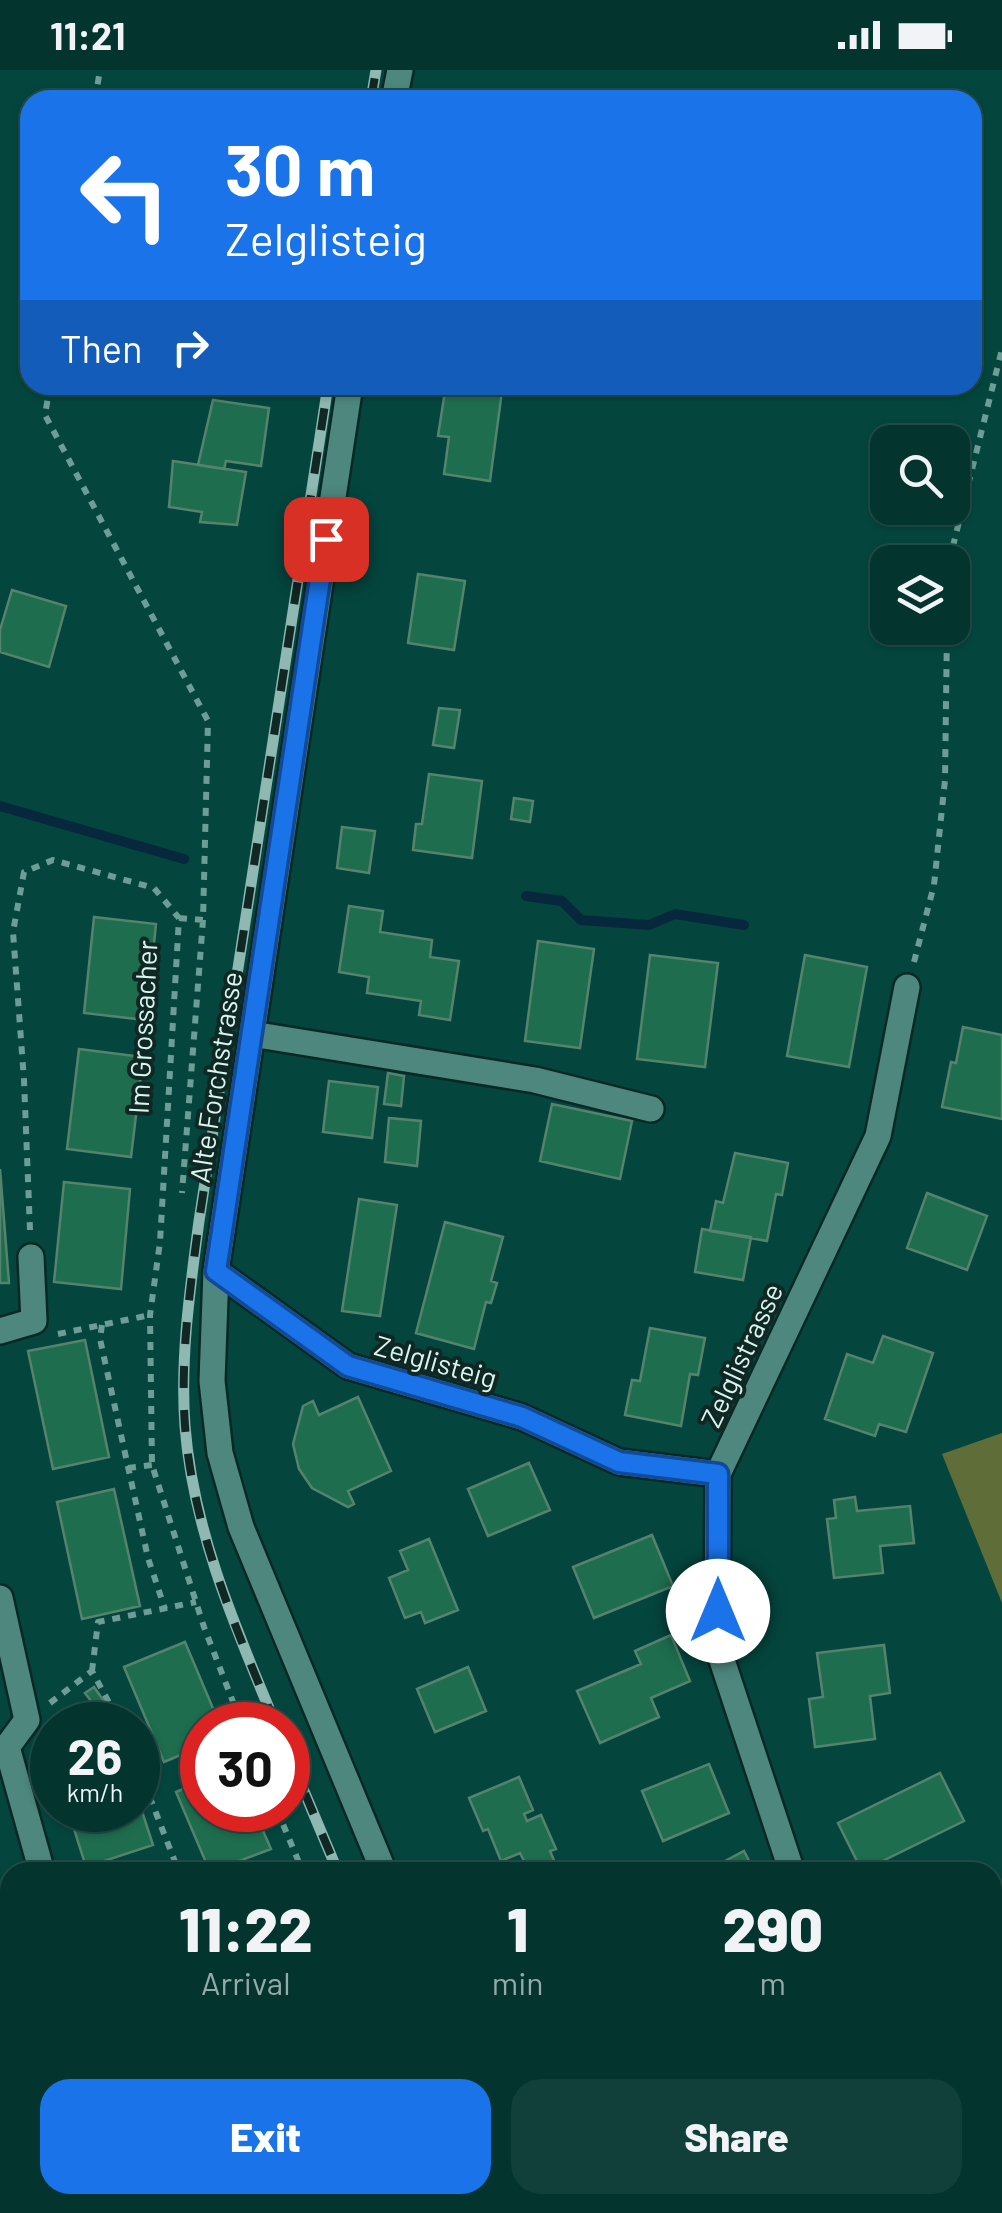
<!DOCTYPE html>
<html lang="en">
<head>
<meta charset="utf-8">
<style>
  :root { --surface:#03342e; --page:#113f3a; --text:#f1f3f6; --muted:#97aaaa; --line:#244f4a; --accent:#1a73e8 }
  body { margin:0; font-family:Barlow,sans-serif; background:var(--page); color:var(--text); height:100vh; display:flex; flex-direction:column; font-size:38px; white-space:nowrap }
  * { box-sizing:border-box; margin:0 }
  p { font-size:32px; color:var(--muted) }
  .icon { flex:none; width:55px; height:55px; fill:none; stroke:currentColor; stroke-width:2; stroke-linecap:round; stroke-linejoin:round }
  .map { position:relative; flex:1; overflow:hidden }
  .sheet { position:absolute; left:0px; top:1792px; width:1002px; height:352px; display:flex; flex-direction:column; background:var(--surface); border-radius:30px 30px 0 0; box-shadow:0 2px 8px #0004,0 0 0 2px var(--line) }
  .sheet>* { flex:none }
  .banner { position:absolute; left:20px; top:20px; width:962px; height:305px; border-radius:30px; box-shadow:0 2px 8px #0004,0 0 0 2px var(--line); background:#1a73e8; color:#fff; overflow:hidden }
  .fabs { position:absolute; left:870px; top:355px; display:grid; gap:20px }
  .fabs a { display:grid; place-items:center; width:100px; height:100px; border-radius:20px; background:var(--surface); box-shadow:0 2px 8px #0004,0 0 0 2px var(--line); font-size:50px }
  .speed { position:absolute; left:30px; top:1632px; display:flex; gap:20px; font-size:50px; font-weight:700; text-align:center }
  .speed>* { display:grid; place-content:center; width:130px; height:130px; border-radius:50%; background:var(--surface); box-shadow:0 2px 8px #0004,0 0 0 2px var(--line); line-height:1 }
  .speed small { font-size:25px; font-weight:400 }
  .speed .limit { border:15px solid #d22; background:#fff; color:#111 }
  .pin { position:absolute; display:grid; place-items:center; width:85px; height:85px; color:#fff; margin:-42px; border-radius:20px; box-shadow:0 5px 15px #0006 }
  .me { position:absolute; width:110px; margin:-55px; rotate:0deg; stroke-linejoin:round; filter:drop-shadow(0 0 8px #0008) }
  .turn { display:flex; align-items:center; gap:35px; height:210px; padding:0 40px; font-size:45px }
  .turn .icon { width:130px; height:130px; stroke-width:2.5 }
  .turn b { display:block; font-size:70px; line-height:85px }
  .then { display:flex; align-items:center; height:95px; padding:0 40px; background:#0003; gap:20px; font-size:38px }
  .eta { display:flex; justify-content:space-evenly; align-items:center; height:170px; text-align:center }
  .eta b { font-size:60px; font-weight:800; line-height:70px }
  .primary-button { display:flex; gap:20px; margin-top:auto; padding:20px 40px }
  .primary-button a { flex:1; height:115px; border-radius:30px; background:var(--accent); color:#fff; font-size:40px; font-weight:800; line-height:115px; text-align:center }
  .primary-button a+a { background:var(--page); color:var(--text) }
  .status { display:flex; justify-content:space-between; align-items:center; height:70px; padding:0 50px; background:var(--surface); direction:ltr }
  .status svg { height:28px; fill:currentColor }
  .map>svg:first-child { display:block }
  .green { fill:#5f6e38 }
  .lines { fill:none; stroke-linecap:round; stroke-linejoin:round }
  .stream { stroke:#07273d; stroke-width:10 }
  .building { fill:#1e6d4e; stroke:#55836d; stroke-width:2.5 }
  .minor-casing { stroke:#0a2824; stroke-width:30 }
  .highway-casing { stroke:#0a2824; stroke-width:35 }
  .path { stroke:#6d9d96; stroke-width:6; stroke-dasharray:8 8; stroke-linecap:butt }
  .minor { stroke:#4e877e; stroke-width:25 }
  .highway { stroke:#fc95b2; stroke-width:30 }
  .rail-casing { stroke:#8eb8b1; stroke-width:11 }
  .rail { stroke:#102724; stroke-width:8; stroke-dasharray:22; stroke-linecap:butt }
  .route-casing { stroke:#114b97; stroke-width:25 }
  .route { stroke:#1a73e8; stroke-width:18 }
  .labels { text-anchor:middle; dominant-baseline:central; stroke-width:8; stroke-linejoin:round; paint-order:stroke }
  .street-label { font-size:28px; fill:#d8f5ef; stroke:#102724 }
</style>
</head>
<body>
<div class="status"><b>11:21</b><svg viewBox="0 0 49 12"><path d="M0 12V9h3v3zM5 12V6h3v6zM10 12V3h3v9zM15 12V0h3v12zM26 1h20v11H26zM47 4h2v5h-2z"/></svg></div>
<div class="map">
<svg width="1002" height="2143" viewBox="0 0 1002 2143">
  <rect width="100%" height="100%" fill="#04463e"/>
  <path class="green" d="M 1002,1363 L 1002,1533 L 942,1384 Z"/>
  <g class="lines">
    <path class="stream" d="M 0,736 L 184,789
      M 526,826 L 562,831 L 581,850 L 649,855 L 675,844 L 744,855"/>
  </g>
  <path class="building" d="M 446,315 L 502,321 L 490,411 L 444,404 L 449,367 L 438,366 Z
    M 213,330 L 269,338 L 261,396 L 226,391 L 224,399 L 198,395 Z
    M 173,391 L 246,402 L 237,455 L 200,452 L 202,442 L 169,437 Z
    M 418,504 L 465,511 L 454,580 L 408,573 Z
    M 12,520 L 66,536 L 49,597 L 0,582 L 0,560 Z
    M 439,638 L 460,640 L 454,678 L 433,675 Z
    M 429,704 L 482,711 L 472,788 L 413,780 L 416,754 L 422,754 Z
    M 514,728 L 533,731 L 530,752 L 511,749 Z
    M 342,757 L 375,761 L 369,803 L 337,798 Z
    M 349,836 L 383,841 L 380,862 L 432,870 L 430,887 L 459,891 L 450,950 L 419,945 L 421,931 L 367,923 L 369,907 L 339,902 Z
    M 94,847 L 156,854 L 146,950 L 84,943 Z
    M 538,871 L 594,879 L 580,978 L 525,971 Z
    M 650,885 L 718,893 L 705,997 L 637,989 Z
    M 805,885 L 867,897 L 849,997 L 787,986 Z
    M 963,957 L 1002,965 L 1002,1049 L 942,1037 L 951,992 L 956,993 Z
    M 79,979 L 143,987 L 131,1087 L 67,1079 Z
    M 388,1003 L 404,1006 L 401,1036 L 384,1034 Z
    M 329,1011 L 378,1017 L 372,1068 L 323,1062 Z
    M 552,1034 L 632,1051 L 620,1109 L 540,1091 Z
    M 389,1048 L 421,1051 L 417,1096 L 385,1092 Z
    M 735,1083 L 788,1093 L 782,1125 L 776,1124 L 767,1171 L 710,1161 L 716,1131 L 723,1133 Z
    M 0,1099 L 9,1213 L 0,1213 Z
    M 64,1112 L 130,1119 L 121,1219 L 54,1212 Z
    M 927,1123 L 987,1146 L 967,1200 L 907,1178 Z
    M 359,1129 L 397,1135 L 380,1246 L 342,1241 Z
    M 445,1152 L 503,1167 L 491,1211 L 497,1213 L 491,1233 L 486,1232 L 474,1279 L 416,1263 Z
    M 702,1159 L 751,1167 L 743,1210 L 695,1202 Z
    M 650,1258 L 705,1268 L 698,1305 L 690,1304 L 681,1356 L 625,1345 L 632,1310 L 640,1311 Z
    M 883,1266 L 933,1283 L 906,1362 L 879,1354 L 875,1366 L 825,1349 L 847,1284 L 873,1293 Z
    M 85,1270 L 109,1387 L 53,1399 L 28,1281 Z
    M 358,1327 L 391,1401 L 348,1421 L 354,1434 L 348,1437 L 312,1418 L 299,1399 L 293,1374 L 303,1336 L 313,1331 L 319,1345 Z
    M 529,1393 L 550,1440 L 488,1466 L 468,1419 Z
    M 114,1419 L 140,1536 L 82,1549 L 57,1432 Z
    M 855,1427 L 857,1441 L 910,1436 L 914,1473 L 880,1476 L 883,1503 L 834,1508 L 827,1449 L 836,1448 L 834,1430 Z
    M 652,1465 L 673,1516 L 594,1548 L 573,1497 Z
    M 429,1469 L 458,1540 L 425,1553 L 421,1542 L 405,1548 L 389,1508 L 408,1500 L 400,1481 Z
    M 671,1565 L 690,1611 L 651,1628 L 659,1647 L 600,1673 L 577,1621 L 641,1594 L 635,1581 Z
    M 185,1572 L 220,1655 L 202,1655 L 202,1676 L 164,1692 L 124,1597 Z
    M 884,1575 L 890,1623 L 870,1626 L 875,1669 L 815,1677 L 809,1629 L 823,1627 L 817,1583 Z
    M 468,1597 L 486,1641 L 435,1662 L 417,1619 Z
    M 94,1617 L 113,1644 L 97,1655 L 58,1655 L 91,1631 L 85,1623 Z
    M 709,1694 L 729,1743 L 663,1771 L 642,1721 Z
    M 940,1703 L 964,1751 L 862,1801 L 838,1753 Z
    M 519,1707 L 533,1740 L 524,1744 L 527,1751 L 541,1745 L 556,1779 L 550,1781 L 559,1802 L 500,1802 L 524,1791 L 520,1783 L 501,1791 L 488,1759 L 483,1761 L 469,1728 Z
    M 202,1711 L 202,1740 L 254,1740 L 271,1779 L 210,1802 L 176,1722 Z
    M 138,1729 L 153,1775 L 86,1797 L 68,1740 L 138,1740 Z
    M 744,1781 L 755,1802 L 714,1802 L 712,1798 Z
    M 1002,1854 L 1002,1894 L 996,1884 L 992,1886 L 992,1859 Z
    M 647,2135 L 707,2135 L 710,2143 L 650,2143 Z"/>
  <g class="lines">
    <defs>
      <path id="minor" d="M 394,30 L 400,0
        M 350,315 L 216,1201 L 212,1311 L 220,1383 L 241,1457 L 384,1802
        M 252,964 L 535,1010 L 651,1039
        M 216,1201 L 348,1296 L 522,1347 L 619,1392 L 718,1404
        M 0,1261 L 34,1251 L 31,1187
        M 0,1528 L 27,1650 L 7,1677 L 42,1802
        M 792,1802 L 717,1575 L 718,1404 L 878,1066 L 907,917
        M 146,2135 L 149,2143
        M 529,2135 L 535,2143
        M 960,2135 L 964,2143"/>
      <path id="highway" d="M 0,1919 L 10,1952
        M 0,2002 L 10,2035
        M 41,2135 L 44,2143
        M 67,2135 L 69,2143"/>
    </defs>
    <use href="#minor" class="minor-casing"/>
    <use href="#highway" class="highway-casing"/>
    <path class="path" d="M 95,30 L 100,0
      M 50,315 L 45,345 L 208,651 L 203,850 L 182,1123
      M 949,492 L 1002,279
      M 179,848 L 203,850
      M 914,892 L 934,815 L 945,710 L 947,558
      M 30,1160 L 24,1010 L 13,862 L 24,802 L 53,790 L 154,818 L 179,848 L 160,1172 L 150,1245 L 152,1395 L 204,1557 L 242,1655
      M 102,1255 L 100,1269 L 148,1488 L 165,1539
      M 58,1264 L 150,1245
      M 128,1398 L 152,1395
      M 92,1601 L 98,1552 L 196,1532
      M 50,1633 L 92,1601 L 121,1655
      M 138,1697 L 179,1802
      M 277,1740 L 303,1802
      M 992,1981 L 1002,1977
      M 396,2135 L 397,2143"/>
    <use href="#minor" class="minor"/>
    <use href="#highway" class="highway"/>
    <defs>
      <path id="rail" d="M 371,30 L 376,0
        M 276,1655 C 236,1559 193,1461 185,1356 C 180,1288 190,1219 199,1151 L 328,315
        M 288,1683 L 338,1802
        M 479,2135 L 482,2143"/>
    </defs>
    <use href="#rail" class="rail-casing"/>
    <use href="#rail" class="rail"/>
  </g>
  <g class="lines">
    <defs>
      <path id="route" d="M 326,469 L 216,1201 L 348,1296 L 522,1347 L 619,1392 L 718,1404 L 718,1541"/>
    </defs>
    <use href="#route" class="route-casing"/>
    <use href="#route" class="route"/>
  </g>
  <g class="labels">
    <g class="street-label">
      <text transform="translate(142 957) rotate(-87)">Im Grossacher</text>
      <text transform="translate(215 1007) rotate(-81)">Alte Forchstrasse</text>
      <text transform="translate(741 1285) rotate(-65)">Zelglistrasse</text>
      <text transform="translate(436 1291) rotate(16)">Zelglisteig</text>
    </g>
  </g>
</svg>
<div class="fabs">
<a><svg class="icon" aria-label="search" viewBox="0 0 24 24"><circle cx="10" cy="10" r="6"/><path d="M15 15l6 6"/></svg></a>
<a><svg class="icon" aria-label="layers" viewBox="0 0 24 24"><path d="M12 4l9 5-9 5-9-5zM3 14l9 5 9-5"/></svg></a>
</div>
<div class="speed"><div>26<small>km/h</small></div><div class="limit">30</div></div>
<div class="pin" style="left:326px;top:469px;background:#d93025"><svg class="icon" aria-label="arrive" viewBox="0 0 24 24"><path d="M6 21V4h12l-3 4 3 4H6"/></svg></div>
<svg class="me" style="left:718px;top:1541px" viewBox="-20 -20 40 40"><circle r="19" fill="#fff"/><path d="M0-13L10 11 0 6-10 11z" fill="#1a73e8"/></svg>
<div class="banner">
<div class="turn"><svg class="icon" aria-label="left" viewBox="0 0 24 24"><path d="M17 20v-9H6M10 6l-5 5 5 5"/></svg><div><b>30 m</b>Zelglisteig</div></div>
<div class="then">Then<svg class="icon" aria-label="right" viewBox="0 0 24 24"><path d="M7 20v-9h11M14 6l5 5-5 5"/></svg></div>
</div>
<section class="sheet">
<div class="eta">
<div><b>11:22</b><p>Arrival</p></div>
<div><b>1</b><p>min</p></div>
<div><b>290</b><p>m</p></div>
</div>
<div class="primary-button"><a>Exit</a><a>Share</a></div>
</section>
</div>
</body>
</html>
